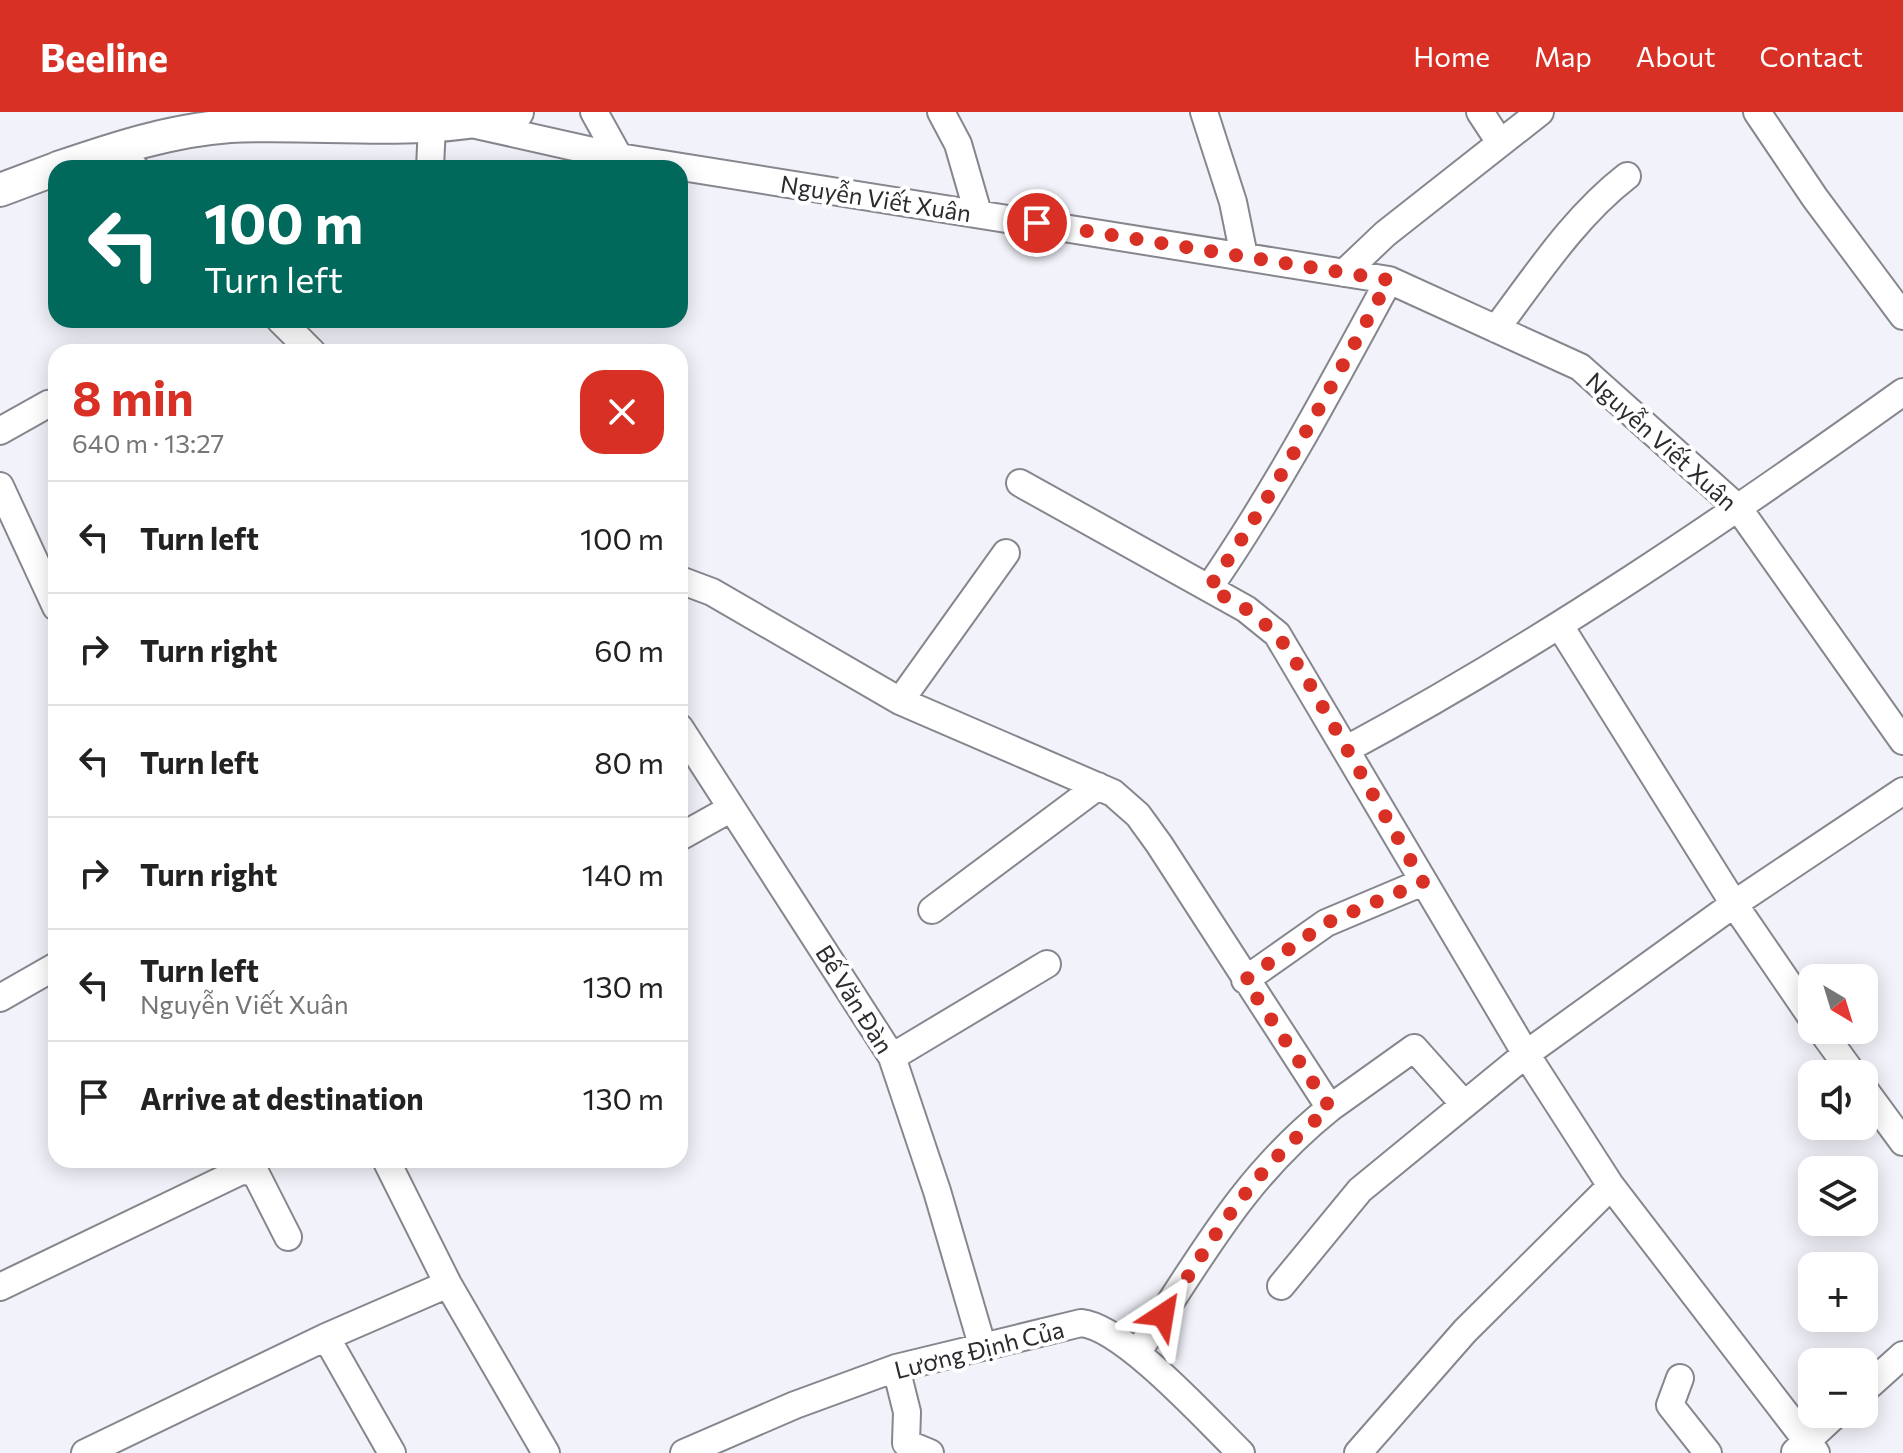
<!DOCTYPE html>
<html lang="en">
<head>
<meta charset="utf-8">
<style>
  :root { --surface:#fff; --page:#f2f2f2; --text:#222; --muted:#767676; --line:#e0e0e0; --accent:#d93025 }
  body { margin:0; font-family:Commissioner,sans-serif; background:var(--page); color:var(--text); height:100vh; display:flex; flex-direction:column; font-size:30px; white-space:nowrap }
  * { box-sizing:border-box; margin:0 }
  p { font-size:26px; color:var(--muted) }
  .icon { flex:none; width:44px; height:44px; fill:none; stroke:currentColor; stroke-width:2; stroke-linecap:round; stroke-linejoin:round }
  .map { position:relative; flex:1; overflow:hidden }
  .details { position:absolute; left:48px; top:232px; width:640px; height:824px; display:flex; flex-direction:column; background:var(--surface); border-radius:24px; box-shadow:0 4px 20px #0003 }
  .details>* { flex:none }
  .hud { position:absolute; left:48px; top:48px; width:640px; height:168px; border-radius:24px; box-shadow:0 4px 20px #0003; background:#00695c; color:#fff; overflow:hidden }
  .needle { width:52px; rotate:142deg }
  .fabs { position:absolute; left:1798px; top:852px; display:grid; gap:16px }
  .fabs a { display:grid; place-items:center; width:80px; height:80px; border-radius:16px; background:var(--surface); box-shadow:0 4px 20px #0003; font-size:40px }
  .pin { position:absolute; display:grid; place-items:center; width:68px; height:68px; color:#fff; margin:-34px; border:4px solid #fff; border-radius:50%; box-shadow:0 2px 8px #0007 }
  .me { position:absolute; width:88px; margin:-44px; rotate:33deg; stroke-linejoin:round; filter:drop-shadow(0 0 6px #0008) }
  .turn { display:flex; align-items:center; gap:28px; height:168px; padding:0 24px; font-size:36px }
  .turn .icon { width:104px; height:104px; stroke-width:2.5 }
  .turn b { display:block; font-size:56px; line-height:68px }
  .round { display:grid; place-items:center; flex:none; width:84px; height:84px; border-radius:24px; background:var(--page) }
  .summary { display:flex; align-items:center; justify-content:space-between; height:136px; padding:0 24px }
  h1 { font-size:48px; font-weight:700; line-height:60px; color:var(--accent) }
  ul { padding:0; list-style:none }
  li { display:flex; align-items:center; gap:24px; height:112px; padding:0 24px; border-top:2px solid var(--line) }
  li div { flex:1 }
  li b { display:block; font-size:30px }
  li em { font-style:normal }
  header { display:flex; align-items:center; gap:48px; box-sizing:border-box; height:112px; padding:0 40px; background:var(--accent); color:#fff }
  header strong { font-size:38px }
  nav { display:flex; gap:44px; margin-inline-start:auto; font-size:28px }
  .map>svg:first-child { display:block }
  .lines { fill:none; stroke-linecap:round; stroke-linejoin:round }
  .minor-casing { stroke:#86878e; stroke-width:30 }
  .major-casing { stroke:#86878e; stroke-width:36 }
  .minor { stroke:#fff; stroke-width:26 }
  .major { stroke:#fff; stroke-width:32 }
  .route { stroke:#d93025; stroke-width:14; stroke-dasharray:0 25.2 }
  .labels { text-anchor:middle; dominant-baseline:central; stroke-width:8; stroke-linejoin:round; paint-order:stroke }
  .street-label { font-size:24px; fill:#2b2c2f; stroke:#fff }
</style>
</head>
<body>
<header>
<strong>Beeline</strong>
<nav><a>Home</a><a>Map</a><a>About</a><a>Contact</a></nav>
</header>
<div class="map">
<svg width="1903" height="1341" viewBox="0 0 1903 1341">
  <rect width="100%" height="100%" fill="#f2f3fa"/>
  <g class="lines">
    <defs>
      <path id="minor" d="M 594,0 L 619,45
        M 941,0 L 958,32 L 978,101
        M 1204,0 L 1233,90 L 1244,144
        M 1480,0 L 1499,29
        M 1757,0 L 1815,86 L 1903,204
        M 472,12 L 619,45 L 1389,168 L 1580,255 L 1739,397 L 1903,629
        M 117,36 L 135,56
        M 430,56 L 432,13
        M 1344,161 L 1385,122 L 1540,0
        M 280,208 L 312,240
        M 1496,217 C 1536,164 1574,105 1627,64
        M 0,319 L 48,292 L 56,291
        M 1020,371 L 1246,497 L 1277,522 L 1526,942 L 1611,1074 L 1816,1341
        M 0,374 L 56,495
        M 680,468 L 712,480 L 900,589 L 1113,681 L 1138,703 L 1159,732 L 1330,996 C 1240,1068 1200,1148 1137,1241
        M 1209,476 C 1277,377 1332,273 1389,168
        M 1560,514 L 1734,792 L 1812,906
        M 900,589 L 1006,441
        M 680,616 L 892,945 L 937,1079 L 982,1233
        M 1347,637 C 1542,532 1724,408 1903,280
        M 680,725 L 730,697
        M 932,798 L 1098,674
        M 1245,868 L 1326,811 L 1423,770
        M 0,886 L 56,854
        M 1821,918 L 1853,962
        M 892,945 L 1047,852
        M 1864,977 L 1903,1030
        M 1330,996 L 1414,936 L 1464,992
        M 386,1048 L 448,1172 L 546,1341
        M 1281,1174 L 1360,1078 L 1526,942 L 1734,792 L 1903,679
        M 0,1175 L 241,1059 L 255,1060 L 288,1125
        M 326,1225 L 392,1341
        M 896,1256 L 907,1300 L 906,1331 L 930,1341
        M 1680,1266 L 1670,1293 L 1708,1341
        M 1864,1278 L 1903,1243
        M 1795,1340 L 1836,1302
        M 85,1341 L 326,1225 L 448,1172
        M 684,1341 L 795,1293 L 896,1256 L 1081,1211 C 1124,1215 1208,1309 1241,1341
        M 1358,1341 L 1465,1219 L 1611,1074"/>
      <path id="major" d="M 58,56 C 114,37 171,18 230,14 C 326,9 423,26 517,0
        M 0,78 L 56,57"/>
    </defs>
    <use href="#minor" class="minor-casing"/>
    <use href="#major" class="major-casing"/>
    <use href="#minor" class="minor"/>
    <use href="#major" class="major"/>
  </g>
  <g class="lines">
    <path class="route" d="M 1037,111 L 1389,168 C 1332,273 1277,378 1209,476 L 1246,497 L 1277,522 L 1305,564 L 1423,770 L 1326,811 L 1245,868 L 1330,996 C 1249,1062 1218,1119 1163,1203"/>
  </g>
  <g class="labels">
    <g class="street-label">
      <text transform="translate(876 86) rotate(9)">Nguyễn Viết Xuân</text>
      <text transform="translate(1662 329) rotate(42)">Nguyễn Viết Xuân</text>
      <text transform="translate(855 887) rotate(58)">Bế Văn Đàn</text>
      <text transform="translate(979 1237) rotate(-14)">Lương Định Của</text>
    </g>
  </g>
</svg>
<div class="fabs">
<a><svg class="needle" viewBox="-14 -14 28 28"><path d="M0-13l5 13h-10z" fill="#e53935"/><path d="M0 13l5-13h-10z" fill="#767676"/></svg></a>
<a><svg class="icon" aria-label="sound" viewBox="0 0 24 24"><path d="M4 9h4l5-4v14l-5-4H4zM17 9q2 3 0 6"/></svg></a>
<a><svg class="icon" aria-label="layers" viewBox="0 0 24 24"><path d="M12 4l9 5-9 5-9-5zM3 14l9 5 9-5"/></svg></a>
<a>+</a>
<a>−</a>
</div>
<div class="pin" style="left:1037px;top:111px;background:#d93025"><svg class="icon" aria-label="arrive" viewBox="0 0 24 24"><path d="M6 21V4h12l-3 4 3 4H6"/></svg></div>
<svg class="me" style="left:1163px;top:1203px" viewBox="-20 -20 40 40"><path d="M0-17L14 15 0 8-14 15z" fill="#d93025" stroke="#fff" stroke-width="4"/></svg>
<div class="hud">
<div class="turn"><svg class="icon" aria-label="left" viewBox="0 0 24 24"><path d="M17 20v-9H6M10 6l-5 5 5 5"/></svg><div><b>100 m</b>Turn left</div></div>
</div>
<section class="details">
<div class="summary"><div><h1>8 min</h1><p>640 m · 13:27</p></div><a class="round" style="background:#d93025;color:#fff"><svg class="icon" aria-label="close" viewBox="0 0 24 24"><path d="M6 6l12 12M18 6L6 18"/></svg></a></div>
<ul>
<li><svg class="icon" aria-label="left" viewBox="0 0 24 24"><path d="M17 20v-9H6M10 6l-5 5 5 5"/></svg><div><b>Turn left</b></div><em>100 m</em></li>
<li><svg class="icon" aria-label="right" viewBox="0 0 24 24"><path d="M7 20v-9h11M14 6l5 5-5 5"/></svg><div><b>Turn right</b></div><em>60 m</em></li>
<li><svg class="icon" aria-label="left" viewBox="0 0 24 24"><path d="M17 20v-9H6M10 6l-5 5 5 5"/></svg><div><b>Turn left</b></div><em>80 m</em></li>
<li><svg class="icon" aria-label="right" viewBox="0 0 24 24"><path d="M7 20v-9h11M14 6l5 5-5 5"/></svg><div><b>Turn right</b></div><em>140 m</em></li>
<li><svg class="icon" aria-label="left" viewBox="0 0 24 24"><path d="M17 20v-9H6M10 6l-5 5 5 5"/></svg><div><b>Turn left</b><p>Nguyễn Viết Xuân</p></div><em>130 m</em></li>
<li><svg class="icon" aria-label="arrive" viewBox="0 0 24 24"><path d="M6 21V4h12l-3 4 3 4H6"/></svg><div><b>Arrive at destination</b></div><em>130 m</em></li>
</ul>
</section>
</div>
</body>
</html>
